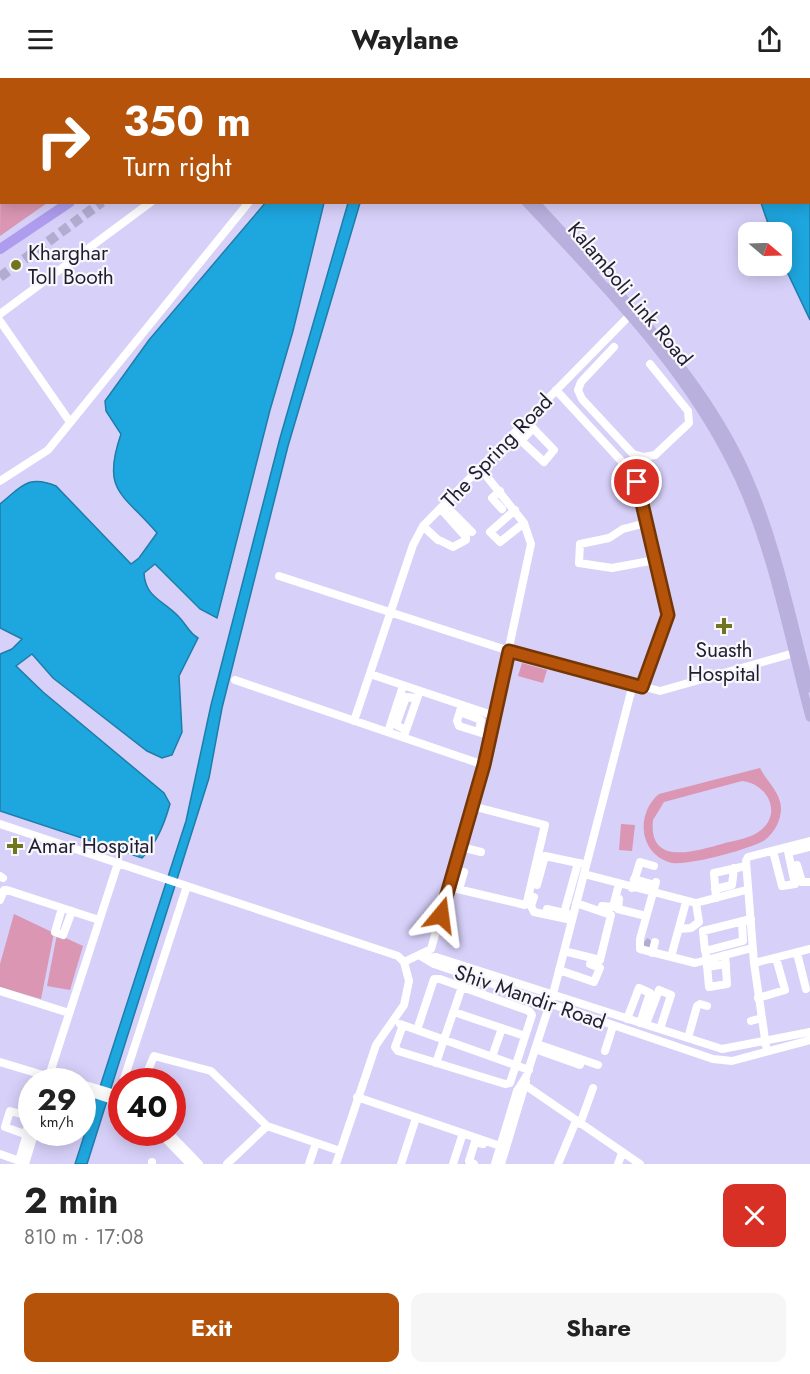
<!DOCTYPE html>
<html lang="en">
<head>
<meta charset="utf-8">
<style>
  :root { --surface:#fff; --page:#f6f6f6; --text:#222; --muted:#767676; --accent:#b45309 }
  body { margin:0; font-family:Jost,sans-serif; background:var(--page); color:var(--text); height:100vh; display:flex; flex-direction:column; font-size:22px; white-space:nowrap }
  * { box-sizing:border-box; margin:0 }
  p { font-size:20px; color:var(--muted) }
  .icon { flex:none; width:33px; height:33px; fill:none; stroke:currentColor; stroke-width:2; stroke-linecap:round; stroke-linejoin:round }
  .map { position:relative; height:1086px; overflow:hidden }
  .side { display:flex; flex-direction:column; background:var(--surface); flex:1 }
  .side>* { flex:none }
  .top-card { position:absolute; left:0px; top:0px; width:810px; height:126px; box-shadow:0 3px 15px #0003; background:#b45309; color:#fff; overflow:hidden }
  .needle { width:39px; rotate:109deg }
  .fabs { position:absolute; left:738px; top:144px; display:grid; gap:12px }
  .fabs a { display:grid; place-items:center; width:54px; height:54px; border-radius:12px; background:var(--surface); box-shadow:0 3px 15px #0003; font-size:30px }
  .speed { position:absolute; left:18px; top:990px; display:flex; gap:12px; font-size:30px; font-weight:700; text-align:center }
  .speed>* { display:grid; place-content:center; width:78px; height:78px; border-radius:50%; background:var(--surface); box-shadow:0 3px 15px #0003; line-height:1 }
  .speed small { font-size:15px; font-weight:400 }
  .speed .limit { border:9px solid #d22; background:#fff; color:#111 }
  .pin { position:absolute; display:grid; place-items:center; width:51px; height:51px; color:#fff; margin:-26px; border:3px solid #fff; border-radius:50%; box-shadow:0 2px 6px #0007 }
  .me { position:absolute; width:66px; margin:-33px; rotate:16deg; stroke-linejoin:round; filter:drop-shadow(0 0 4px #0008) }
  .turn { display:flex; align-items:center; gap:21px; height:126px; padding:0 24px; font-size:27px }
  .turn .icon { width:78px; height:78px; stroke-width:2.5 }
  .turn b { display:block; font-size:42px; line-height:51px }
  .round { display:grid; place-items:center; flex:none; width:63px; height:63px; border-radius:12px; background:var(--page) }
  .head { display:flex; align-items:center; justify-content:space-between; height:102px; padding:0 24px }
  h1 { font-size:36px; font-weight:700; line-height:45px }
  .button { display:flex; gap:12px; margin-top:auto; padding:12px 24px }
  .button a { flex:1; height:69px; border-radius:12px; background:var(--accent); color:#fff; font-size:24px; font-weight:700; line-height:69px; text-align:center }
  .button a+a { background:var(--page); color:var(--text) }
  header { display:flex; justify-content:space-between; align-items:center; height:78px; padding:0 24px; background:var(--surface); font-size:27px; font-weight:700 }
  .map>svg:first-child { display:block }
  .green { fill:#da96b2; fill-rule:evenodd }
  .water { fill:#1ea6df; stroke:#1f7daa; stroke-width:1.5 }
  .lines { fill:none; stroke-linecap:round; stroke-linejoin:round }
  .minor-tunnel { stroke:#b3acd1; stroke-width:8; stroke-dasharray:8 4; stroke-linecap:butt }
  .highway-tunnel { stroke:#b3acd1; stroke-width:10; stroke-dasharray:10 5; stroke-linecap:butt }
  .minor { stroke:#fff; stroke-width:8 }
  .major { stroke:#bab0de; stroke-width:9 }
  .highway { stroke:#ae9cee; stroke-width:10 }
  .route-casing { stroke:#753606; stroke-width:15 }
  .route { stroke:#b45309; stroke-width:10 }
  .poi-dot { fill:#70751e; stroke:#f7f7fc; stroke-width:2 }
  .labels { text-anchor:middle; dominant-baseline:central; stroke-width:4.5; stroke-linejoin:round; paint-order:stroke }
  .poi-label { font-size:21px; fill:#211d2f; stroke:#f7f7fc; text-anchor:start }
  .street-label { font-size:21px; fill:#211d2f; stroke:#f7f7fc }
</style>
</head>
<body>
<header><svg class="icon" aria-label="menu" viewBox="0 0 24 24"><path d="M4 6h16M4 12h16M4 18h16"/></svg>Waylane<svg class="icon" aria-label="share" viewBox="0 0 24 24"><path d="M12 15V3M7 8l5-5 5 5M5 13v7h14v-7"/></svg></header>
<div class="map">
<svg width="810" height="1086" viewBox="0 0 810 1086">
  <rect width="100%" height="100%" fill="#d7d0f9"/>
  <path class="green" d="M 32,0 L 223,0 L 31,1 Z
    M 1,36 L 2,124 L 47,125 L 0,158 Z
    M 522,585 L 547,592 L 543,605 L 518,598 Z
    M 760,690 C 767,704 780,713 781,730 C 781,742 775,754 765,762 C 751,771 688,788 672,785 C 639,777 635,736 659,716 ZM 742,703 C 766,705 783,734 761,752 C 751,761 734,762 722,766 C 696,773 648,789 653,742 L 664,724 Z
    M 621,746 L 635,747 L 632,773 L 619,772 Z
    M 14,836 L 54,855 L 41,921 L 0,909 L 0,886 Z
    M 57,856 L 83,868 L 70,912 L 47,908 Z"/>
  <path class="water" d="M 705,0 L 810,0 L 810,242 L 782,183 L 782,154 L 771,154 L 761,125 L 808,124 L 808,2 Z
    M 266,124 L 324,125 L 293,253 L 270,332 L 217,540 L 200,531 L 155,486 L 144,495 C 145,520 165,523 179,539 C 187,547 188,554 198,560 L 179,598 L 182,654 L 172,677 L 162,680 L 147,673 L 53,600 L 32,576 L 16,588 L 43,614 L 164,715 L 170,726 C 164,747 157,764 142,780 L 0,733 L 0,576 L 12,571 L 22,561 L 0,550 L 0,426 C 21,409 28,396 56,408 L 131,486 L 139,480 L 157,455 C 123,415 101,414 121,356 L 106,333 L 105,323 L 149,262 Z
    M 348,125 L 360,125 L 288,368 L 222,630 L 209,700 L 87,1086 L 75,1086 L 186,743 L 211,627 L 280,360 Z"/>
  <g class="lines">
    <path class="minor-tunnel" d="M 645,863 L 653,870"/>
    <path class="highway-tunnel" d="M 0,199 L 102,124"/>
    <path class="minor" d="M 344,2 L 345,0
      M 351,2 L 353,0
      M 0,236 L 151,124
      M 0,243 L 70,344
      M 614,269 L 581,304 L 578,312 L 582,321 L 633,376 L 644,379 L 655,377 L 689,345 L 688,333 L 650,286
      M 556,312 L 636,399 L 668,537 L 642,609
      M 514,356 L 544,384 L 554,372 L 527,344
      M 521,363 L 533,350
      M 0,403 L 48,372 L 249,124
      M 500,413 L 492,420 L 502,431
      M 445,427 L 472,454
      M 515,432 L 490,454 L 500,464 L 524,445
      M 646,445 L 623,451 L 609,460 L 580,466 L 579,485 L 612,490 L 655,482
      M 423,448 L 438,462
      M 441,463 L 453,469 L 466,462 L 466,459 L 441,431
      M 279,498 L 509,573 L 660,613 L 798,574
      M 370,596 L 495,638
      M 235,602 L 484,687
      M 462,627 L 457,643 L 459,648 L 491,658
      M 460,634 L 481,642 L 479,654
      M 354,643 L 413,467 L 423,448 L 632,235
      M 406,652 L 396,647 L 406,619 L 417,620
      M 388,654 L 403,608
      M 405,655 L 418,618
      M 0,746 L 398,878 L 404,884 L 431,871 L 484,687 L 531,466 L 524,445 L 480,390
      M 461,769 L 481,774
      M 773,773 L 782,808 L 795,806 L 787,769
      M 793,773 L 810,769
      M 797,787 L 802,804 L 810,804
      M 584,796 L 696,825 L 746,812
      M 0,798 L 3,800
      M 634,801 L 655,807
      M 656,804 L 640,861 L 640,871 L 695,885 L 752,870
      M 537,807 L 545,778 L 578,785
      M 449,809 L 525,827 L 527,824 L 545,747 L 472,728
      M 632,810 L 640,784 L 654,788
      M 459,811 L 464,794
      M 715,811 L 732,807 L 734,790
      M 534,819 L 531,828 L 534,834 L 572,842
      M 716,820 L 714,795 L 746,788
      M 619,821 L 618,831 L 646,838
      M 0,822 L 4,812 L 7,812 L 99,842
      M 602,828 L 613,829 L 619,806
      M 62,830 L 55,854 L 63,857 L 72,833
      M 547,831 L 564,835 L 564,837
      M 572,837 L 564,835 L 578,785 L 580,785
      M 742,843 L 743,863 L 705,873 L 703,853 L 751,841
      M 679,851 L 691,850 L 699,844 L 696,825
      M 564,873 L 600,882 L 611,837 L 576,825
      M 652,875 L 655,864
      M 797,875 L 806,911
      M 419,877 L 434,886 L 713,981 L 732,983 L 810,962
      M 706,877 L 709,909 L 727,906 L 725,877
      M 671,879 L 686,824
      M 427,880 L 436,879 L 722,971 L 810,954
      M 754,885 L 810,871
      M 707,889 L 726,886
      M 559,892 L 594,904 L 600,890 L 590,886
      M 0,913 L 69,935
      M 758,920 L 785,912 L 776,880
      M 454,934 L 525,958
      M 627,941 L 639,910 L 650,915 L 640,945
      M 751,943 L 762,940
      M 400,946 L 529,992
      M 646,946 L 659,912 L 671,917 L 660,951
      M 403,947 L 395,969 L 398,973 L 505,1006 L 510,1005 L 532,937 L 529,933 L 440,901 L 434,901 L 417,952
      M 688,960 L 697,928 L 700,926 L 707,928
      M 537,966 L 598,987
      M 766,968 L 754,885 L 746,783 L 748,779 L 810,763
      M 535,971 L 580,987
      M 605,973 L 613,948
      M 492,979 L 502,950
      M 0,984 L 43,997 L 51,1003
      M 436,985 L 466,897
      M 47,996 L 75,1004
      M 47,1004 L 118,785
      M 123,1004 L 187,808
      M 143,1004 L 154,978 L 211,993 L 267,1048 L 340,1073
      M 522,1005 L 640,1086
      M 82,1006 L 122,1018
      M 82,1012 L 122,1025
      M 357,1019 L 506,1070
      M 32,1039 L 10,1033 L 5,1049 L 33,1059
      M 580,1046 L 593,1010
      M 159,1054 L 190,1086
      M 168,1054 L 199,1086
      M 25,1057 L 31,1039
      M 0,1076 L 25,1085
      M 19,1083 L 25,1062
      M 25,1086 L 34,1056
      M 152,1086 L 152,1084
      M 227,1086 L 267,1048
      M 309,1086 L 316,1065
      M 336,1086 L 376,967 L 404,927 L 409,903 L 404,884
      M 401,1086 L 416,1040
      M 453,1086 L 463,1055
      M 474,1086 L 469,1083 L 475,1064 L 483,1066
      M 495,1086 L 517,1013 L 526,999 L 553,916 L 633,606
      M 501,1086 L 526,1003
      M 558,1086 L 576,1043
      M 618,1086 L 622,1075"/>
    <path class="major" d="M 410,0 L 412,2
      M 420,0 L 421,2
      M 526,124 C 605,209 690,293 739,400 C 773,473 789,561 810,639
      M 535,124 L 597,191
      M 612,208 C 664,263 718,330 748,400 C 777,467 791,540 810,610"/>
    <path class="highway" d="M 234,2 L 236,0
      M 251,2 L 254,0
      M 269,2 L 271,0
      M 286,2 L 288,0
      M 0,171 L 70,124"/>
  </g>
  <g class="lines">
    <defs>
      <path id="route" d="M 441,837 L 484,687 L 509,573 L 642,609 L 668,537 L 637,404"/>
    </defs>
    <use href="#route" class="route-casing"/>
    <use href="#route" class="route"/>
  </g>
  <g class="poi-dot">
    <circle cx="16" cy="187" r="6"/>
    <path d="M721 539h6v6h6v6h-6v6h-6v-6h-6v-6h6z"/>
    <path d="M12 759h6v6h6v6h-6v6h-6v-6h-6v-6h6z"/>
  </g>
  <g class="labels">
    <g class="poi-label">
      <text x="28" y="175">Kharghar<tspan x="28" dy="24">Toll Booth</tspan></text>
      <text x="724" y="572" text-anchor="middle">Suasth<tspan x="724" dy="24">Hospital</tspan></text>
      <text x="28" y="768">Amar Hospital</text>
    </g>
    <g class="street-label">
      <text transform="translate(630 216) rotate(50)">Kalamboli Link Road</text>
      <text transform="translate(497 373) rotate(-46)">The Spring Road</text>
      <text transform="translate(530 919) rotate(19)">Shiv Mandir Road</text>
    </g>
  </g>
</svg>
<div class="fabs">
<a><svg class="needle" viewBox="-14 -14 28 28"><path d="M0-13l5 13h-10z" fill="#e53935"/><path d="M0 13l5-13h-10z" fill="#767676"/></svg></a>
</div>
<div class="speed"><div>29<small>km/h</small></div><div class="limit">40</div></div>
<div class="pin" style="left:637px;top:404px;background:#d93025"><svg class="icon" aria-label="arrive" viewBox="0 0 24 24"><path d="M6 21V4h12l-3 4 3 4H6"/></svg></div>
<svg class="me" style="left:441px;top:837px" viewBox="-20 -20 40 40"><path d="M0-17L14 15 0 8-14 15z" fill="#b45309" stroke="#fff" stroke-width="4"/></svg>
<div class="top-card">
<div class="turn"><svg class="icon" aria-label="right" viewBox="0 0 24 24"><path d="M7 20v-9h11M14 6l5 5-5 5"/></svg><div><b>350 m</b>Turn right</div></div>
</div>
</div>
<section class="side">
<div class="head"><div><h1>2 min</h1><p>810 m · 17:08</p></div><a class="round" style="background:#d93025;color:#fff"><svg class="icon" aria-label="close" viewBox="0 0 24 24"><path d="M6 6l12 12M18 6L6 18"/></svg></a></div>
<div class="button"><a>Exit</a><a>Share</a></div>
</section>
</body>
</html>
